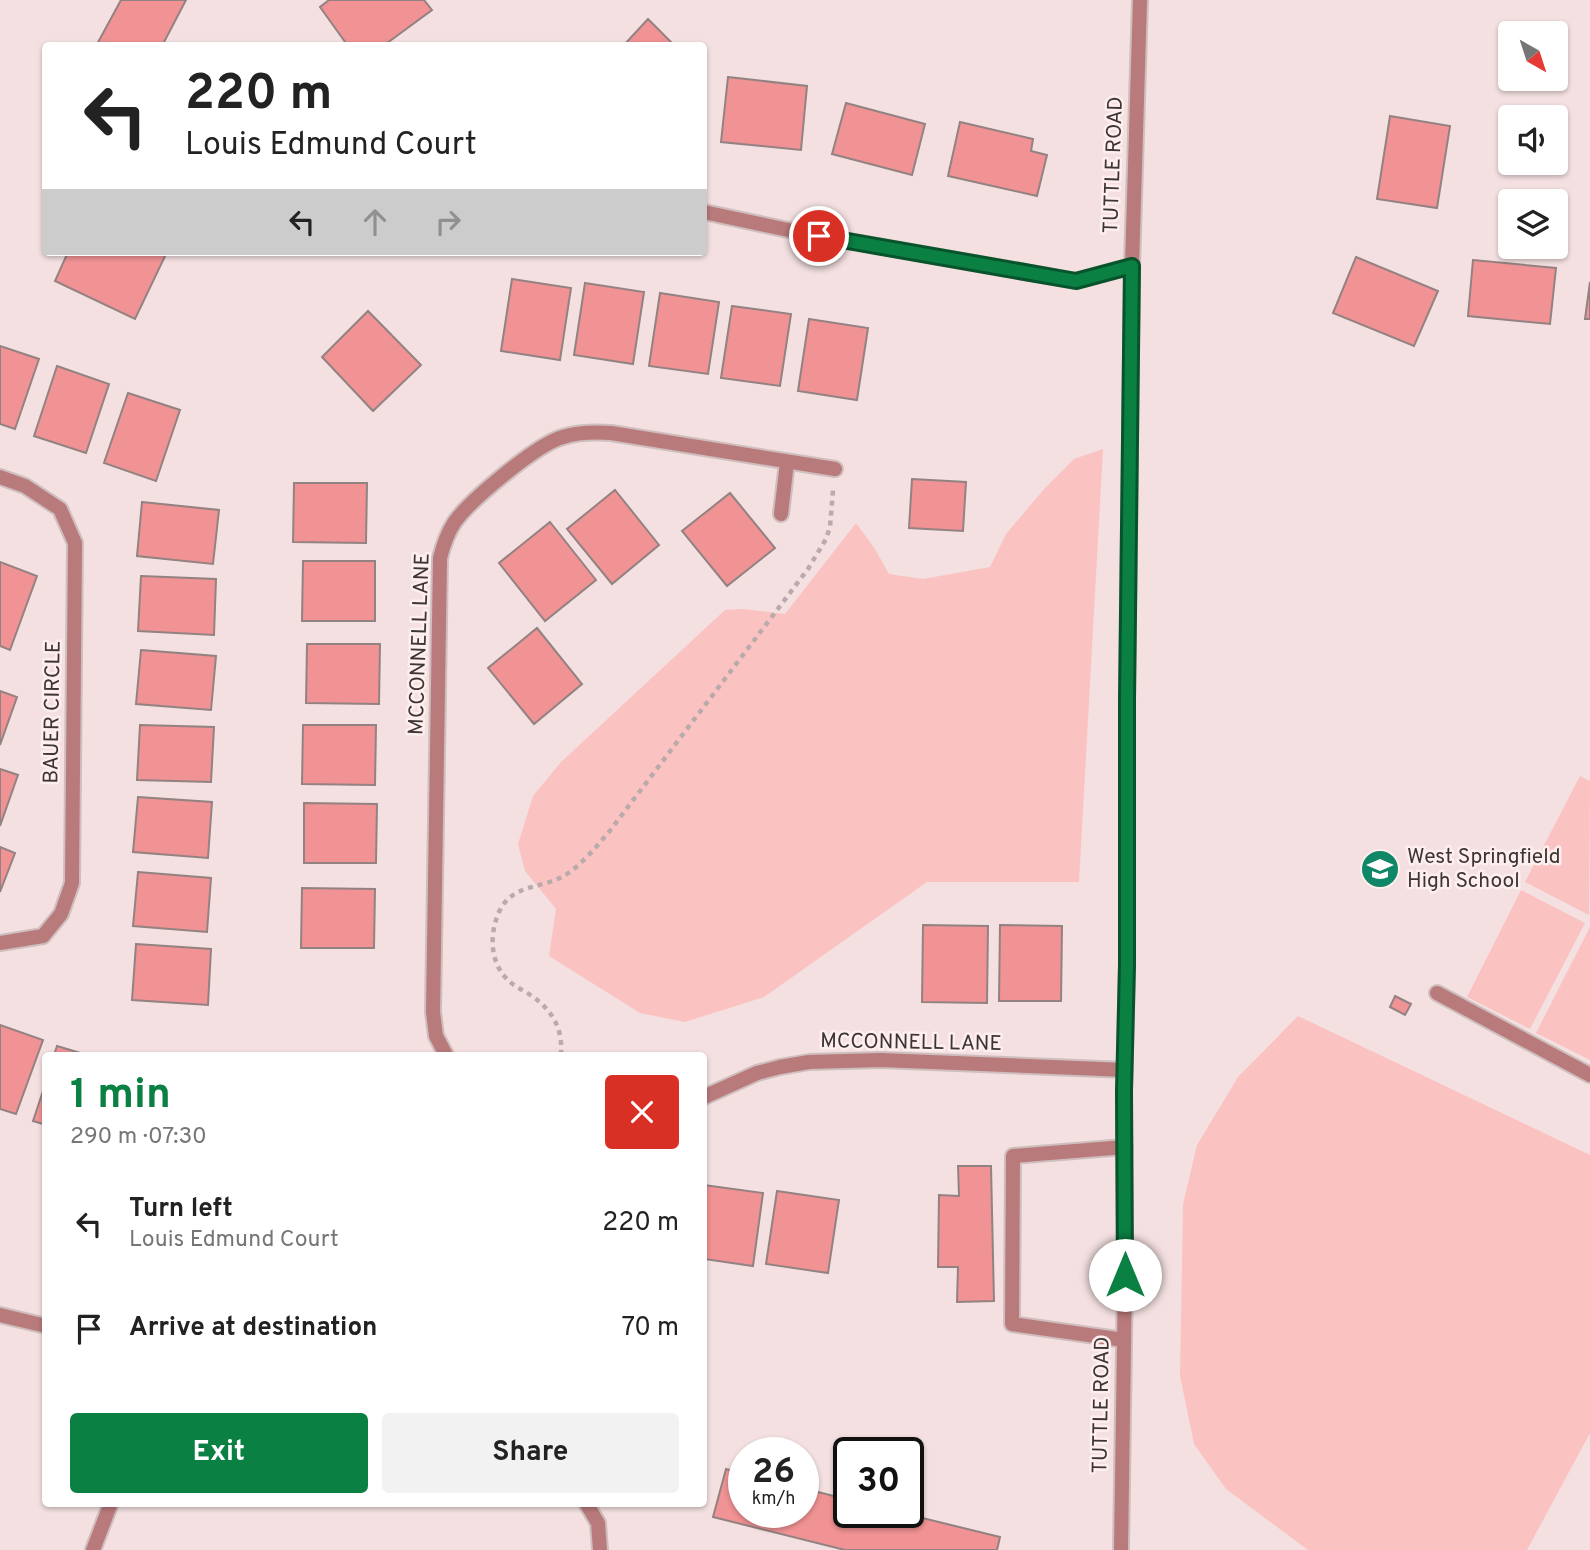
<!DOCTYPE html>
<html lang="en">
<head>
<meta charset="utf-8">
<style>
  :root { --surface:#fff; --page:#f2f2f2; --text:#222; --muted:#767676; --accent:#0b8043 }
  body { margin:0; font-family:Overpass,sans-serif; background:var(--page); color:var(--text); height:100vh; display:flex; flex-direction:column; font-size:26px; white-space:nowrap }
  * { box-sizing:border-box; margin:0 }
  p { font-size:23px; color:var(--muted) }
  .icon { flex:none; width:38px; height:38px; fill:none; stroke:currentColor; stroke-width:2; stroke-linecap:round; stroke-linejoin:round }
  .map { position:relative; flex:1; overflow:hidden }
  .sheet { position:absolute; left:42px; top:1052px; width:665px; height:455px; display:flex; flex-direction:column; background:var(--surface); border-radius:7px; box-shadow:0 2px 5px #0004 }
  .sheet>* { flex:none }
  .banner { position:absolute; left:42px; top:42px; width:665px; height:214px; border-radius:7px; box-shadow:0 2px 5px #0004; background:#fff; color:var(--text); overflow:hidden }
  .needle { width:46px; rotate:141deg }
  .buttons { position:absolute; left:1498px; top:21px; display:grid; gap:14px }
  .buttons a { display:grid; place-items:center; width:70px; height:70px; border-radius:7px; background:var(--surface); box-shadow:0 2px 5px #0004; font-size:35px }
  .speed { position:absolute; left:728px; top:1437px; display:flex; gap:14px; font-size:35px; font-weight:700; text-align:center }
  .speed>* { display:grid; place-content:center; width:91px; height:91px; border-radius:50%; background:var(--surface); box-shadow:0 2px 5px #0004; line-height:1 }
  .speed small { font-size:18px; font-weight:400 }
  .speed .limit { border:4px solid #111; border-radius:10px; background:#fff; color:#111 }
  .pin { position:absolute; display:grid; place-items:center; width:60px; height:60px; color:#fff; margin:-30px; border:4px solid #fff; border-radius:50%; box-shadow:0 2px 7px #0007 }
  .me { position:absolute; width:77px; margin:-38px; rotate:0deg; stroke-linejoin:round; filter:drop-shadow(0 0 5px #0008) }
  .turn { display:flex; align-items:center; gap:24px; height:147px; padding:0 28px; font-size:32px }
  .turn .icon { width:91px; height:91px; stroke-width:2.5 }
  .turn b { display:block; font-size:49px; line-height:60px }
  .lanes { display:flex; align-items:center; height:66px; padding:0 28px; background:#0003; justify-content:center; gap:35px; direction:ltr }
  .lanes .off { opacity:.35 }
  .round { display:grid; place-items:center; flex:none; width:74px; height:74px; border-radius:7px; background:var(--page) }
  .headline { display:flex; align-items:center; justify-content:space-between; height:119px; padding:0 28px }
  h1 { font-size:42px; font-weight:700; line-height:52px; color:var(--accent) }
  .button { display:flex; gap:14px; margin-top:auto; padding:14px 28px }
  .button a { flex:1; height:80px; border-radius:7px; background:var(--accent); color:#fff; font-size:28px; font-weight:700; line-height:80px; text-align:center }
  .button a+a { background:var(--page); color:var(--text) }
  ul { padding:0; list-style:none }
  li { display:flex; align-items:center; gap:21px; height:105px; padding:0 28px }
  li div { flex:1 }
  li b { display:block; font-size:26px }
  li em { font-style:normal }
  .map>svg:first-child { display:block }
  .green { fill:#fac3c2 }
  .building { fill:#f19294; stroke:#938282; stroke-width:2 }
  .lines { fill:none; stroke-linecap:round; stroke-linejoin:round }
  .service-casing { stroke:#cfbebe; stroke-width:18 }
  .minor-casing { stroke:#cfbebe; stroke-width:18 }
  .path { stroke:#baaaaa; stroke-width:4.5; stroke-dasharray:5 5; stroke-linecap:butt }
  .service { stroke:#b97a7b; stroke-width:14 }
  .minor { stroke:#b97a7b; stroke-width:14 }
  .route-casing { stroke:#07532c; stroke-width:18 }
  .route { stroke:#0b8043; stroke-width:12 }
  .labels { text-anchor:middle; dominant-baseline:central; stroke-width:5; stroke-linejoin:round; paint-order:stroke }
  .street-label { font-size:21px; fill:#3c3534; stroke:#feefee }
  .poi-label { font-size:21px; fill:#3c3534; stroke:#feefee; text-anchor:start }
</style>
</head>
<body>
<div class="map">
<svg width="1590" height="1550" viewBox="0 0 1590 1550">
  <rect width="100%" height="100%" fill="#f4e0e0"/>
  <path class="green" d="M 1103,449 L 1079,882 L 927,882 L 764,997 L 685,1022 L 640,1013 L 549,956 L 556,909 L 525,871 L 518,844 L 533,796 L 561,762 L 725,610 L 743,609 L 785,614 L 856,523 L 875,549 L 889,574 L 923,579 L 990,567 L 1006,534 L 1045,488 L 1074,459 Z
    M 1580,776 L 1590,781 L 1589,915 L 1525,882 Z
    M 1521,890 L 1585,923 L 1530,1029 L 1467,997 Z
    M 1590,927 L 1590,1060 L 1536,1033 Z
    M 1298,1016 L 1590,1155 L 1590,1433 L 1527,1550 L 1308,1550 L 1226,1489 L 1194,1444 L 1180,1376 L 1183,1204 L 1197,1145 L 1238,1077 Z"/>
  <path class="building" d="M 121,0 L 186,0 L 162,46 L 96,46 Z
    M 329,0 L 424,0 L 432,10 L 383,46 L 348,46 L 320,7 Z
    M 648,19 L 675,46 L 623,46 Z
    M 728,77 L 807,86 L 801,150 L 721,142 Z
    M 846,103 L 925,124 L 912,175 L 832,154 Z
    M 1390,116 L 1450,126 L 1437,208 L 1377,199 Z
    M 960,122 L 1033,139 L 1031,151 L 1047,155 L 1037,196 L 948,176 Z
    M 68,252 L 167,252 L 135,319 L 55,281 Z
    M 1356,257 L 1438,291 L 1414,346 L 1333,313 Z
    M 1473,260 L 1556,268 L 1550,324 L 1468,316 Z
    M 512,279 L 571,288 L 560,360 L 501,351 Z
    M 1590,282 L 1590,319 L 1585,319 Z
    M 585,283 L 644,292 L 633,364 L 574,355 Z
    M 660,293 L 719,302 L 708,374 L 649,366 Z
    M 732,306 L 791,314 L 780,386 L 721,378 Z
    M 368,311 L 421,365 L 373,411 L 322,357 Z
    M 809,319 L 868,328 L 857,400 L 798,391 Z
    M 0,346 L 39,359 L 15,429 L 0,424 Z
    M 57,366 L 109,384 L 86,453 L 34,436 Z
    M 128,393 L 180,410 L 156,481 L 104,463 Z
    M 912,479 L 966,482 L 963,531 L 909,528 Z
    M 294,483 L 367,483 L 366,543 L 293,542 Z
    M 615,490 L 659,545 L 612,584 L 567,529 Z
    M 730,493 L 775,548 L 727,586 L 682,531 Z
    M 142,502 L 219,510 L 213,564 L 137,556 Z
    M 550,522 L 596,580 L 545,621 L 499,563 Z
    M 303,561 L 375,561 L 375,621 L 302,621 Z
    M 0,562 L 37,576 L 10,650 L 0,646 Z
    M 141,576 L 216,579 L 214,635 L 138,631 Z
    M 537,628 L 582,684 L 534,724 L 488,668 Z
    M 307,644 L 380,644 L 379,704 L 306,703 Z
    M 141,650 L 216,656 L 211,710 L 136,704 Z
    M 0,691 L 17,697 L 0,745 Z
    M 140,725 L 214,727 L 211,782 L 137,780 Z
    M 303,725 L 376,725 L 375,785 L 302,784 Z
    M 0,769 L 18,775 L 0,826 Z
    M 138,797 L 212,802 L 208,858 L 133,852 Z
    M 304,803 L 377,804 L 376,863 L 304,863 Z
    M 0,847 L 15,853 L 0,892 Z
    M 138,872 L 211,878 L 207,932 L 133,926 Z
    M 302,888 L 375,889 L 374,948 L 301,948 Z
    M 923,925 L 988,926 L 987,1003 L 922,1002 Z
    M 1000,925 L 1062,926 L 1061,1001 L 999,1001 Z
    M 136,944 L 211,949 L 208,1005 L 132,1000 Z
    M 1395,996 L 1411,1004 L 1405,1015 L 1390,1007 Z
    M 0,1025 L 43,1040 L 16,1114 L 0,1109 Z
    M 57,1046 L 87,1055 L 54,1055 Z
    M 46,1082 L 46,1125 L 33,1121 Z
    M 958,1166 L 991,1166 L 994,1301 L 957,1302 L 958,1267 L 938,1267 L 939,1195 L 959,1196 Z
    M 704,1185 L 763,1193 L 753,1266 L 704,1259 Z
    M 777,1191 L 839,1200 L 828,1273 L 766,1264 Z
    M 726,1469 L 744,1474 L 744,1512 L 803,1512 L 803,1488 L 849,1500 L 849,1512 L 898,1512 L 1000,1537 L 997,1550 L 845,1550 L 713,1517 Z"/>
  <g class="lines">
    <defs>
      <path id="service" d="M 781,514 L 787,462
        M 1437,993 L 1590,1075
        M 0,1315 L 46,1326
        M 1124,1340 L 1012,1324 L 1013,1156 L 1125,1147
        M 586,1503 L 598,1523 L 600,1550
        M 93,1550 L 111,1503"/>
      <path id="minor" d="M 704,212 L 793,231 L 1076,281 L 1132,266
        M 0,477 L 25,486 L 60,509 L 75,543 L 72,883 L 61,914 L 43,936 L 0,943
        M 446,1055 L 436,1036 L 433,1012 L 440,558 C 443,546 447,534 454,523 C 469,501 537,444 563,437 C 578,432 594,432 611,433 L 835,469
        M 704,1097 L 757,1073 L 780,1067 L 809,1062 L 881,1060 L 1125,1070
        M 1121,1550 L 1125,1275 L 1124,1091 L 1127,965 L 1127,700 L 1132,266 L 1140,0"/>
    </defs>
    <use href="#service" class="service-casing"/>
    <use href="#minor" class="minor-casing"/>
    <path class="path" d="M 561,1055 C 563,1029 553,1011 532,996 C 523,990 513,986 506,978 C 489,960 490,932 499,912 C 513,882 543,890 567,874 C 583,863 596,847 609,832 L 808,569 L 826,539 L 830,527 L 833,490"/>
    <use href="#service" class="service"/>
    <use href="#minor" class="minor"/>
  </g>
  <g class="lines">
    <defs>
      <path id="route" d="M 819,236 L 1076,281 L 1132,266 L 1127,700 L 1127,965 L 1124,1091 L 1125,1275"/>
    </defs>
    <use href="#route" class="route-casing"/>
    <use href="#route" class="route"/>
  </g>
  <defs>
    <symbol id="school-disc" viewBox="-11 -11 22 22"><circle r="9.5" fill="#108767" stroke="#feefee"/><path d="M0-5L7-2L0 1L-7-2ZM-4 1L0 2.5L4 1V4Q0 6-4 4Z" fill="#fff"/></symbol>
  </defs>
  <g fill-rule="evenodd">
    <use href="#school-disc" x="1358" y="847" width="44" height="44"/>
  </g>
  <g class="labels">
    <g class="street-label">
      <text transform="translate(1114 165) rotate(-88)">TUTTLE ROAD</text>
      <text transform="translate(420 644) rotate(-88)">MCCONNELL LANE</text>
      <text transform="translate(53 712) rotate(-89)">BAUER CIRCLE</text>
      <text transform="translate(911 1043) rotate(1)">MCCONNELL LANE</text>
      <text transform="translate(1102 1405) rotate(-89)">TUTTLE ROAD</text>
    </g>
    <g class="poi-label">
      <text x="1407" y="857">West Springfield<tspan x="1407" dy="24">High School</tspan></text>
    </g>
  </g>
</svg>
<div class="buttons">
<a><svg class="needle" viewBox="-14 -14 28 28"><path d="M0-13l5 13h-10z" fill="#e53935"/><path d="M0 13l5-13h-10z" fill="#767676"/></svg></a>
<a><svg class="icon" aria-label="sound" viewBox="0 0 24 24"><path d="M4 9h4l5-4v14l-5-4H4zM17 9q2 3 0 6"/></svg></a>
<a><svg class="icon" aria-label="layers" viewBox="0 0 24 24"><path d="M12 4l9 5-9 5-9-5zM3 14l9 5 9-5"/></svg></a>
</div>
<div class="speed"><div>26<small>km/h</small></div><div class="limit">30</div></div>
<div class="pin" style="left:819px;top:236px;background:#d93025"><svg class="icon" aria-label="arrive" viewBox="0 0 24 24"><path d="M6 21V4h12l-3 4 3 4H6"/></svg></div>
<svg class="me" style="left:1125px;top:1275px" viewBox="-20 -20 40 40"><circle r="19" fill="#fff"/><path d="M0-13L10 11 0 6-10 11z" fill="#0b8043"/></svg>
<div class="banner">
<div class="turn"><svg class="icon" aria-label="left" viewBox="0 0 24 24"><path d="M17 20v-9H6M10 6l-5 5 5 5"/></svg><div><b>220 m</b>Louis Edmund Court</div></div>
<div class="lanes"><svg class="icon" aria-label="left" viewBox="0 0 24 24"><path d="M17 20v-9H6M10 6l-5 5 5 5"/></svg><svg class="icon off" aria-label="ahead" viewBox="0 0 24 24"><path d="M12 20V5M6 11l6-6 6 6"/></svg><svg class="icon off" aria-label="right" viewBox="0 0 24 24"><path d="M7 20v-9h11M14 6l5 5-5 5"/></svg></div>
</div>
<section class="sheet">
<div class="headline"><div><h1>1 min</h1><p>290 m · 07:30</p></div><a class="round" style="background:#d93025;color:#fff"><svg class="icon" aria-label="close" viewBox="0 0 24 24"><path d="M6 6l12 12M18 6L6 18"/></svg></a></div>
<ul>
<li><svg class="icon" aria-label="left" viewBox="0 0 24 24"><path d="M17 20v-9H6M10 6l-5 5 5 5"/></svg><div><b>Turn left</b><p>Louis Edmund Court</p></div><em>220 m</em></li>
<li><svg class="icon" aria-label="arrive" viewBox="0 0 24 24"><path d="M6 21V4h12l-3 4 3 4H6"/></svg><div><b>Arrive at destination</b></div><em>70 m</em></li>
</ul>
<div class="button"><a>Exit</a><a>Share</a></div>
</section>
</div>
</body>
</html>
